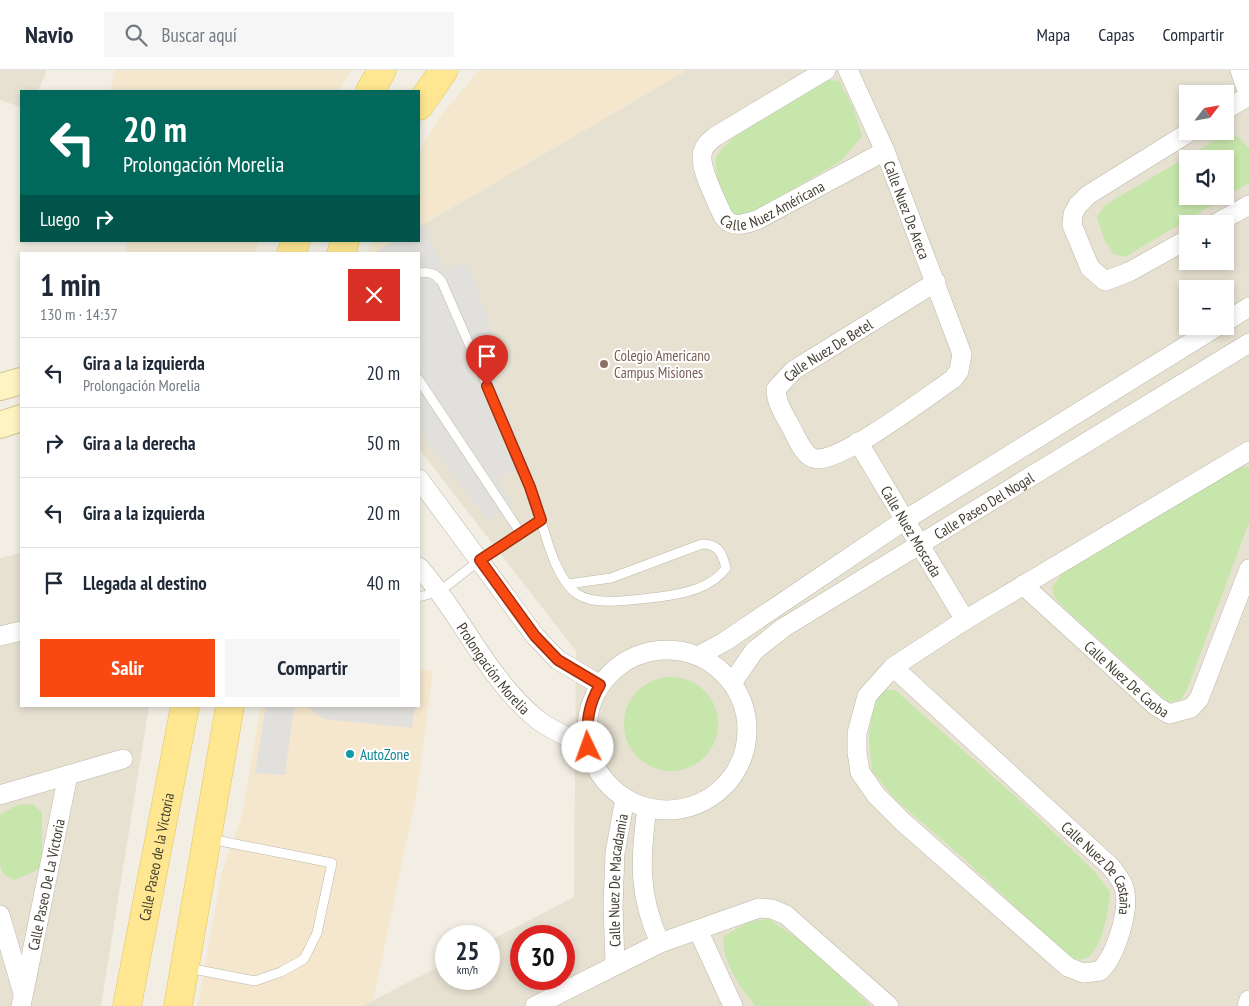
<!DOCTYPE html>
<html lang="es">
<head>
<meta charset="utf-8">
<style>
  :root { --surface:#fff; --page:#f6f6f7; --text:#1f2937; --muted:#747a83; --line:#e0e1e3; --accent:#f94913 }
  body { margin:0; font-family:"PT Sans Narrow",sans-serif; background:var(--page); color:var(--text); height:100vh; display:flex; flex-direction:column; font-size:19px; white-space:nowrap }
  * { box-sizing:border-box; margin:0 }
  p { font-size:16px; color:var(--muted) }
  .icon { flex:none; width:28px; height:28px; fill:none; stroke:currentColor; stroke-width:2; stroke-linecap:round; stroke-linejoin:round }
  .map { position:relative; flex:1; overflow:hidden }
  .panel { position:absolute; left:20px; top:182px; width:400px; height:455px; display:flex; flex-direction:column; background:var(--surface); border-radius:0px; box-shadow:0 2px 8px #0003 }
  .panel>* { flex:none }
  .top-card { position:absolute; left:20px; top:20px; width:400px; height:152px; border-radius:0px; box-shadow:0 2px 8px #0003; background:#00695c; color:#fff; overflow:hidden }
  .needle { width:32px; rotate:59deg }
  .controls { position:absolute; left:1179px; top:15px; display:grid; gap:10px }
  .controls a { display:grid; place-items:center; width:55px; height:55px; border-radius:0px; background:var(--surface); box-shadow:0 2px 8px #0003; font-size:25px }
  .speed { position:absolute; left:435px; top:855px; display:flex; gap:10px; font-size:25px; font-weight:700; text-align:center }
  .speed>* { display:grid; place-content:center; width:65px; height:65px; border-radius:50%; background:var(--surface); box-shadow:0 2px 8px #0003; line-height:1 }
  .speed small { font-size:12px; font-weight:400 }
  .speed .limit { border:8px solid #d22; background:#fff; color:#111 }
  .pin { position:absolute; display:grid; place-items:center; width:42px; height:42px; color:#fff; margin:-51px -21px; border-radius:50% 50% 50% 0; rotate:-45deg; box-shadow:0 0 5px #0007 }
  .pin .icon { rotate:45deg }
  .me { position:absolute; width:55px; margin:-28px; rotate:357deg; stroke-linejoin:round; filter:drop-shadow(0 0 4px #0008) }
  .turn { display:flex; align-items:center; gap:18px; height:105px; padding:0 20px; font-size:22px }
  .turn .icon { width:65px; height:65px; stroke-width:2.5 }
  .turn b { display:block; font-size:35px; line-height:42px }
  .then { display:flex; align-items:center; height:48px; padding:0 20px; background:#0003; gap:10px; font-size:19px }
  .round { display:grid; place-items:center; flex:none; width:52px; height:52px; border-radius:0px; background:var(--page) }
  .headline { display:flex; align-items:center; justify-content:space-between; height:85px; padding:0 20px }
  h1 { font-size:30px; font-weight:800; line-height:38px }
  .primary-button { display:flex; gap:10px; margin-top:auto; padding:10px 20px }
  .primary-button a { flex:1; height:58px; border-radius:0px; background:var(--accent); color:#fff; font-size:20px; font-weight:800; line-height:58px; text-align:center }
  .primary-button a+a { background:var(--page); color:var(--text) }
  ul { padding:0; list-style:none }
  li { display:flex; align-items:center; gap:15px; height:70px; padding:0 20px; border-top:1px solid var(--line) }
  li div { flex:1 }
  li b { display:block; font-size:19px }
  li em { font-style:normal }
  header { display:flex; align-items:center; gap:30px; box-sizing:border-box; height:70px; padding:0 25px; background:var(--surface); border-bottom:1px solid var(--line) }
  header strong { font-size:24px }
  nav { display:flex; gap:28px; margin-inline-start:auto; font-size:18px }
  .search { width:350px; height:45px; background:var(--page); display:flex; align-items:center; gap:12px; box-sizing:border-box; padding:0 18px; border-radius:0px; color:var(--muted); font-size:19px }
  .map>svg:first-child { display:block }
  .residential { fill:#e6e1d1; fill-rule:evenodd }
  .commercial { fill:#f4e7ce }
  .green { fill:#c7e6ab; fill-rule:evenodd }
  .parking { fill:#e2e0dc }
  .lines { fill:none; stroke-linecap:round; stroke-linejoin:round }
  .lane-casing { stroke:#bdb7a6; stroke-width:10 }
  .street-casing { stroke:#bdb7a6; stroke-width:20 }
  .secondary-casing { stroke:#d2c693; stroke-width:28 }
  .primary-casing { stroke:#e2c660; stroke-width:29 }
  .lane { stroke:#fff; stroke-width:9 }
  .street { stroke:#fff; stroke-width:19 }
  .secondary { stroke:#fef4c1; stroke-width:26 }
  .primary { stroke:#fee790; stroke-width:28 }
  .route-casing { stroke:#a22f0c; stroke-width:12 }
  .route { stroke:#f94913; stroke-width:9 }
  .education-dot { fill:#8d6e63; stroke:#fff; stroke-width:2 }
  .culture-dot { fill:#0f9aa8; stroke:#fff; stroke-width:2 }
  .labels { text-anchor:middle; dominant-baseline:central; stroke-width:4; stroke-linejoin:round; paint-order:stroke }
  .street-label { font-size:15px; fill:#433e33; stroke:#fff }
  .education-label { font-size:15px; fill:#785e54; stroke:#fff; text-anchor:start }
  .culture-label { font-size:15px; fill:#0d838f; stroke:#fff; text-anchor:start }
</style>
</head>
<body>
<header>
<strong>Navio</strong>
<div class="search"><svg class="icon" aria-label="search" viewBox="0 0 24 24"><circle cx="10" cy="10" r="6"/><path d="M15 15l6 6"/></svg>Buscar aquí</div>
<nav><a>Mapa</a><a>Capas</a><a>Compartir</a></nav>
</header>
<div class="map">
<svg width="1249" height="936" viewBox="0 0 1249 936">
  <rect width="100%" height="100%" fill="#f2eee3"/>
  <path class="residential" d="M 0,0 L 47,0 L 38,21 L 21,21 L 21,37 L 0,30 Z
    M 687,0 L 1249,0 L 1249,936 L 362,936 L 446,893 L 446,909 L 489,909 L 489,871 L 574,827 L 576,581 L 419,379 L 419,184 L 372,184 L 394,171 L 419,171 L 419,157 ZM 1188,24 L 1225,24 L 1225,61 L 1188,61 ZM 1188,89 L 1225,89 L 1225,126 L 1188,126 ZM 1188,154 L 1225,154 L 1225,191 L 1188,191 ZM 1188,219 L 1225,219 L 1225,256 L 1188,256 ZM 521,866 L 564,866 L 564,909 L 521,909 Z
    M 21,483 L 21,636 L 149,636 L 101,936 L 0,936 L 0,488 Z"/>
  <path class="commercial" d="M 115,0 L 352,0 L 338,21 L 110,21 Z
    M 479,0 L 687,0 L 419,157 L 419,81 L 439,48 Z
    M 127,171 L 259,171 L 255,184 L 125,184 Z
    M 373,171 L 394,171 L 372,184 L 367,184 Z
    M 419,599 L 433,601 L 417,721 L 373,931 L 362,936 L 198,936 L 221,805 L 241,749 L 261,636 L 419,636 Z"/>
  <path class="green" d="M 828,10 L 839,11 L 853,37 L 862,66 L 841,91 L 750,144 L 732,148 C 722,129 715,108 716,86 L 737,63 Z
    M 1224,65 L 1236,65 L 1249,78 L 1249,113 L 1125,187 L 1114,184 L 1104,169 L 1097,147 L 1105,135 ZM 1188,89 L 1225,89 L 1225,126 L 1188,126 Z
    M 1236,397 L 1249,397 L 1249,452 L 1188,617 L 1181,630 L 1168,632 L 1070,543 L 1055,528 L 1052,518 L 1065,499 Z
    M624 654a47 47 0 1 1 94 0a47 47 0 1 1-94 0Z
    M 881,620 L 895,620 L 1024,734 L 1093,800 L 1110,822 C 1109,838 1102,884 1084,889 C 1079,891 1074,888 1069,887 L 963,788 L 895,729 L 872,701 L 869,668 L 872,643 Z
    M 32,734 L 42,742 L 42,798 L 14,810 L 3,804 L 0,795 L 0,745 L 17,735 Z
    M 769,849 L 808,876 L 871,936 L 755,936 C 738,913 724,896 723,867 L 748,852 Z"/>
  <path class="parking" d="M 424,154 L 445,200 L 467,192 L 500,282 L 486,289 L 529,393 L 497,409 L 512,433 L 489,452 L 419,361 L 419,184 L 372,184 L 394,171 L 419,171 L 419,157 Z
    M 266,636 L 294,636 L 285,705 L 255,703 Z
    M 307,636 L 415,636 L 412,658 L 323,649 Z"/>
  <g class="lines">
    <defs>
      <path id="lane" d="M 419,203 C 430,201 436,204 442,212 C 471,279 501,346 529,414 C 542,444 550,504 577,524 C 596,537 637,529 659,527 C 683,524 712,518 726,498 C 722,483 719,474 702,474 L 611,508 L 568,514
        M 419,310 L 520,462
        M 419,527 L 440,521 L 480,490 L 541,450
        M 188,898 L 255,911 L 281,902 L 304,889 L 317,863 L 332,793 L 210,769"/>
      <g id="street">
        <path id="s1" d="M 826,0 L 716,66 C 711,70 705,74 703,81 C 697,95 717,131 723,146 C 732,159 744,154 757,150 L 885,81"/>
        <path id="s2" d="M 848,0 L 885,81 L 962,284 L 959,301 L 953,309 C 928,326 844,390 817,389 C 805,388 798,371 793,361 C 786,347 776,334 776,319 L 794,300 L 936,212"/>
        <path d="M 1240,0 L 1249,27"/>
        <path d="M 1225,40 L 1249,26"/>
        <path d="M 1215,154 L 1249,135"/>
        <path d="M 1188,169 L 1129,202 L 1105,211 L 1090,198 L 1072,155 L 1073,144 L 1078,135 L 1088,125 L 1191,61"/>
        <path d="M 1225,252 L 1249,237"/>
        <path id="s3" d="M 858,372 L 965,550"/>
        <path d="M 419,409 L 535,566 L 558,590 L 600,615"/>
        <path id="s4" d="M 419,497 C 462,545 487,609 538,650 C 553,661 571,669 588,677"/>
        <path id="s5" d="M 1023,515 L 1156,636 L 1169,644 L 1191,638 L 1199,629 L 1249,499"/>
        <path d="M 0,566 L 21,561"/>
        <circle cx="667" cy="660" r="80"/>
        <path d="M 698,586 L 724,572 L 905,450 L 1218,256"/>
        <path id="s6" d="M 893,597 L 1110,796 C 1114,801 1120,808 1123,815 C 1132,837 1116,885 1100,901 L 1083,903 L 1068,897 L 904,753 L 876,725 L 860,702 L 857,682 L 857,663 L 867,626 L 893,597 L 965,550 L 1249,381"/>
        <path id="s7" d="M 732,613 L 754,581 L 783,558 L 1249,273"/>
        <path d="M 0,725 L 123,689"/>
        <path d="M 647,738 C 640,789 638,825 660,873"/>
        <path d="M 0,845 L 22,920"/>
        <path d="M 698,860 L 733,936"/>
        <path id="s8" d="M 615,894 L 613,835 L 615,783 L 625,728"/>
        <path id="s9" d="M 21,936 L 68,705"/>
        <path d="M 535,936 L 660,873 L 759,838 L 772,839 L 786,845 L 889,936"/>
        <path d="M 1247,936 L 1249,930"/>
      </g>
      <path id="secondary" d="M 0,317 L 21,311
        M 0,355 L 21,348"/>
      <g id="primary">
        <path d="M 370,21 L 382,0"/>
        <path d="M 419,36 L 444,0"/>
        <path d="M 291,184 L 296,171"/>
        <path d="M 341,184 L 345,171"/>
        <path id="s10" d="M 127,936 L 185,636"/>
        <path d="M 178,936 L 230,636"/>
      </g>
    </defs>
    <use href="#lane" class="lane-casing"/>
    <use href="#street" class="street-casing"/>
    <use href="#secondary" class="secondary-casing"/>
    <use href="#primary" class="primary-casing"/>
    <use href="#lane" class="lane"/>
    <use href="#street" class="street"/>
    <use href="#secondary" class="secondary"/>
    <use href="#primary" class="primary"/>
  </g>
  <g class="lines">
    <defs>
      <path id="route" d="M 487,316 L 530,417 L 541,450 L 480,490 L 535,566 L 558,590 L 600,615 C 588,635 586,654 588,677"/>
    </defs>
    <use href="#route" class="route-casing"/>
    <use href="#route" class="route"/>
  </g>
  <circle class="education-dot" cx="604" cy="294" r="5"/>
  <circle class="culture-dot" cx="350" cy="684" r="5"/>
  <g class="labels">
    <g class="street-label">
      <text stroke="none"><textPath href="#s1" startOffset="274">Calle Nuez Américana</textPath></text>
      <text stroke="none"><textPath href="#s2" startOffset="152">Calle Nuez De Areca</textPath></text>
      <text stroke="none"><textPath href="#s2" startOffset="642">Calle Nuez De Betel</textPath></text>
      <text stroke="none"><textPath href="#s7" startOffset="311">Calle Paseo Del Nogal</textPath></text>
      <text stroke="none"><textPath href="#s3" startOffset="104">Calle Nuez Moscada</textPath></text>
      <text stroke="none"><textPath href="#s4" startOffset="126">Prolongación Morelia</textPath></text>
      <text stroke="none"><textPath href="#s5" startOffset="140">Calle Nuez De Caoba</textPath></text>
      <text stroke="none"><textPath href="#s10" startOffset="152">Calle Paseo de la Victoria</textPath></text>
      <text stroke="none"><textPath href="#s6" startOffset="290">Calle Nuez De Castaña</textPath></text>
      <text stroke="none"><textPath href="#s8" startOffset="84">Calle Nuez De Macadamia</textPath></text>
      <text stroke="none"><textPath href="#s9" startOffset="124">Calle Paseo De La Victoria</textPath></text>
    </g>
    <g class="education-label">
      <text x="614" y="285">Colegio Americano<tspan x="614" dy="17">Campus Misiones</tspan></text>
    </g>
    <g class="culture-label">
      <text x="360" y="684">AutoZone</text>
    </g>
  </g>
</svg>
<div class="controls">
<a><svg class="needle" viewBox="-14 -14 28 28"><path d="M0-13l5 13h-10z" fill="#e53935"/><path d="M0 13l5-13h-10z" fill="#747a83"/></svg></a>
<a><svg class="icon" aria-label="sound" viewBox="0 0 24 24"><path d="M4 9h4l5-4v14l-5-4H4zM17 9q2 3 0 6"/></svg></a>
<a>+</a>
<a>−</a>
</div>
<div class="speed"><div>25<small>km/h</small></div><div class="limit">30</div></div>
<div class="pin" style="left:487px;top:316px;background:#d93025"><svg class="icon" aria-label="arrive" viewBox="0 0 24 24"><path d="M6 21V4h12l-3 4 3 4H6"/></svg></div>
<svg class="me" style="left:588px;top:677px" viewBox="-20 -20 40 40"><circle r="19" fill="#fff"/><path d="M0-13L10 11 0 6-10 11z" fill="#f94913"/></svg>
<div class="top-card">
<div class="turn"><svg class="icon" aria-label="left" viewBox="0 0 24 24"><path d="M17 20v-9H6M10 6l-5 5 5 5"/></svg><div><b>20 m</b>Prolongación Morelia</div></div>
<div class="then">Luego<svg class="icon" aria-label="right" viewBox="0 0 24 24"><path d="M7 20v-9h11M14 6l5 5-5 5"/></svg></div>
</div>
<section class="panel">
<div class="headline"><div><h1>1 min</h1><p>130 m · 14:37</p></div><a class="round" style="background:#d93025;color:#fff"><svg class="icon" aria-label="close" viewBox="0 0 24 24"><path d="M6 6l12 12M18 6L6 18"/></svg></a></div>
<ul>
<li><svg class="icon" aria-label="left" viewBox="0 0 24 24"><path d="M17 20v-9H6M10 6l-5 5 5 5"/></svg><div><b>Gira a la izquierda</b><p>Prolongación Morelia</p></div><em>20 m</em></li>
<li><svg class="icon" aria-label="right" viewBox="0 0 24 24"><path d="M7 20v-9h11M14 6l5 5-5 5"/></svg><div><b>Gira a la derecha</b></div><em>50 m</em></li>
<li><svg class="icon" aria-label="left" viewBox="0 0 24 24"><path d="M17 20v-9H6M10 6l-5 5 5 5"/></svg><div><b>Gira a la izquierda</b></div><em>20 m</em></li>
<li><svg class="icon" aria-label="arrive" viewBox="0 0 24 24"><path d="M6 21V4h12l-3 4 3 4H6"/></svg><div><b>Llegada al destino</b></div><em>40 m</em></li>
</ul>
<div class="primary-button"><a>Salir</a><a>Compartir</a></div>
</section>
</div>
</body>
</html>
